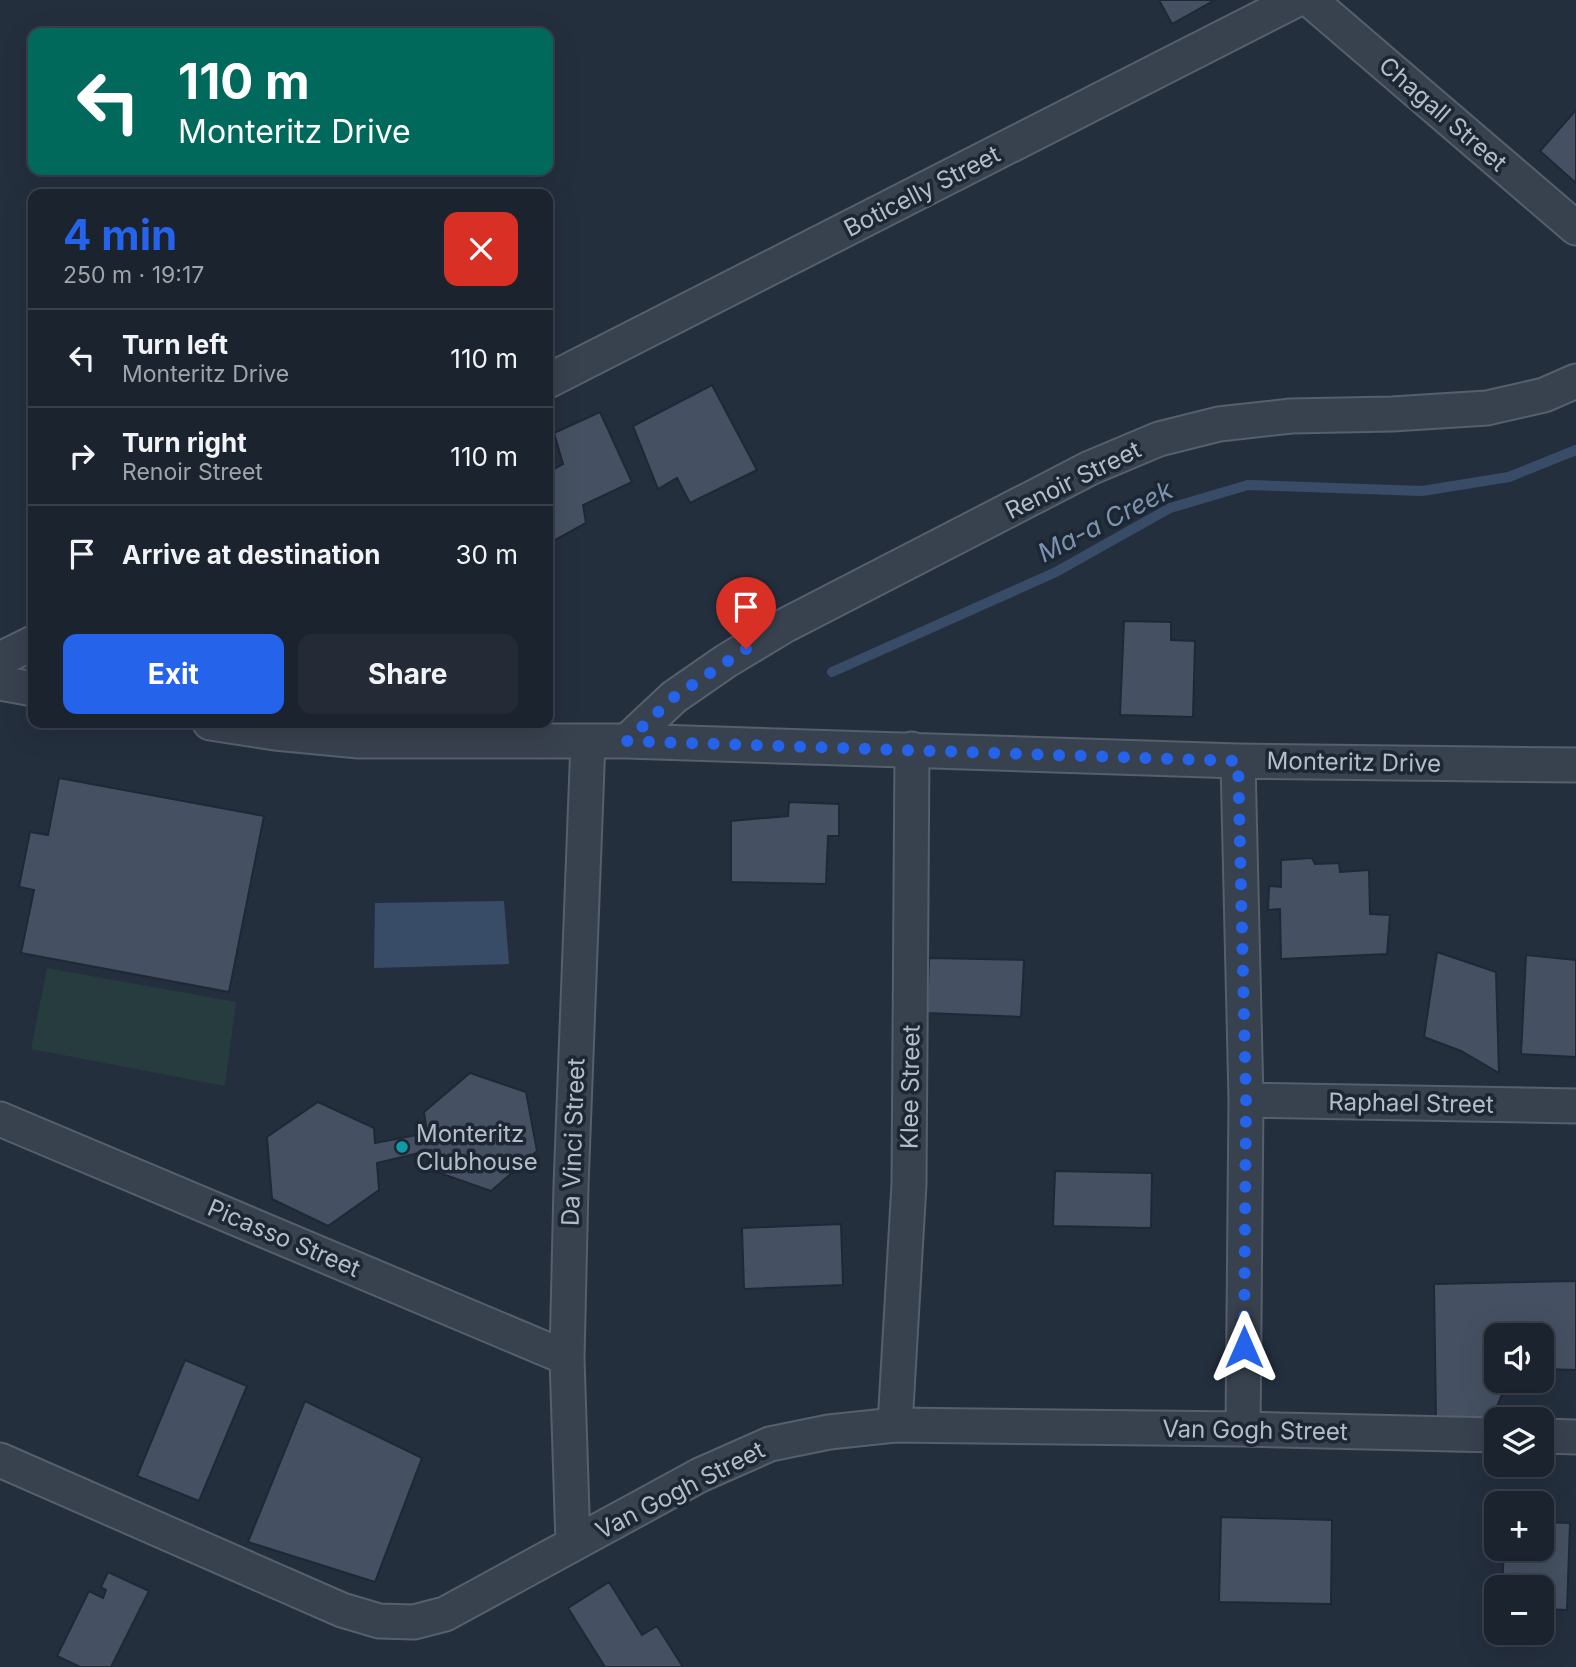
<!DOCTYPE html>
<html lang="en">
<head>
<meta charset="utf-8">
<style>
  :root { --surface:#1b232e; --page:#242b36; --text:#f1f3f6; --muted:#a0a4aa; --line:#39404a; --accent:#2563eb }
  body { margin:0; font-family:Inter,sans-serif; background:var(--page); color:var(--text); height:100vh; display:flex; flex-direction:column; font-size:26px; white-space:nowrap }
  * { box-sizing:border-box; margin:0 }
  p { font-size:23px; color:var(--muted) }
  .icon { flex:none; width:38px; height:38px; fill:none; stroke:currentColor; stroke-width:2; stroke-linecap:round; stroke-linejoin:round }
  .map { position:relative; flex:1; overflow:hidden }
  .panel { position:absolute; left:28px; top:189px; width:525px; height:539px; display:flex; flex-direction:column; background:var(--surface); border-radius:14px; box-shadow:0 7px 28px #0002,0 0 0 2px var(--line) }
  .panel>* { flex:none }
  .hud { position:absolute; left:28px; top:28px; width:525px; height:147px; border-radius:14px; box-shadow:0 7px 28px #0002,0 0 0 2px var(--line); background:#00695c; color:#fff; overflow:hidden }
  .controls { position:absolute; left:1484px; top:1323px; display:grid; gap:14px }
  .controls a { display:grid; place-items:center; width:70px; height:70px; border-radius:14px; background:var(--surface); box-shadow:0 7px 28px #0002,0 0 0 2px var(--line); font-size:35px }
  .pin { position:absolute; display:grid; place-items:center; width:60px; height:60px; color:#fff; margin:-72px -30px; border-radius:50% 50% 50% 0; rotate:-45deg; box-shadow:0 0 7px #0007 }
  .pin .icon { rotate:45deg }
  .me { position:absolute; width:77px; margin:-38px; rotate:0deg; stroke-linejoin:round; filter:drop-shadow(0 0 5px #0008) }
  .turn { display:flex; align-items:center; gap:24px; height:147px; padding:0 35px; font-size:32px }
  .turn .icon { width:91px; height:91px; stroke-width:2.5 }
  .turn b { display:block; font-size:49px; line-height:60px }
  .round { display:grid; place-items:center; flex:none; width:74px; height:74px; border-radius:14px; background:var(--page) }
  .summary { display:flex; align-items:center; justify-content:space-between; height:119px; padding:0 35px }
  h1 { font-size:42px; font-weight:700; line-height:52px; color:var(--accent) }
  .primary-button { display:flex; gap:14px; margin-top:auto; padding:14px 35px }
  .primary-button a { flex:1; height:80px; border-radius:14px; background:var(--accent); color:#fff; font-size:28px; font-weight:700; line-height:80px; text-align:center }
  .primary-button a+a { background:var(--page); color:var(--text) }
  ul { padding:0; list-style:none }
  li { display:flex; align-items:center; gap:21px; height:98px; padding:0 35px; border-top:2px solid var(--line) }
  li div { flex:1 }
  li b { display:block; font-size:26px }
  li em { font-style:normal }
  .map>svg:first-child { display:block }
  .green { fill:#263c3f }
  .water { fill:#394c67 }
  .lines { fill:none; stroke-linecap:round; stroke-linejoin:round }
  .stream { stroke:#394c67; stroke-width:10 }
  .building { fill:#455162; stroke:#1f2835; stroke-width:2 }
  .street-casing { stroke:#565f6c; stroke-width:37 }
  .street { stroke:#38414e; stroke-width:33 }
  .route { stroke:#2563eb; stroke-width:12; stroke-dasharray:0 21.6 }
  .culture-dot { fill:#0f9aa8; stroke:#1d2633; stroke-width:2.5 }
  .labels { text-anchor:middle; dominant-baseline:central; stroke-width:7; stroke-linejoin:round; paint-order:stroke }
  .street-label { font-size:24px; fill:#b4bcc9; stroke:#1d2633 }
  .poi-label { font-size:24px; fill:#b4bcc9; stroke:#1d2633; text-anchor:start }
  .water-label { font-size:26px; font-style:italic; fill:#7c92b1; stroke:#1d2633 }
</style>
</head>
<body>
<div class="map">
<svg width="1576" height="1667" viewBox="0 0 1576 1667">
  <rect width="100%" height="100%" fill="#242f3e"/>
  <path class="green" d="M 47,968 L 236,1002 L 225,1086 L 31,1049 Z"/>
  <path class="water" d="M 504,901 L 509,964 L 374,968 L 375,903 Z"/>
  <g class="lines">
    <path class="stream" d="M 832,672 L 1056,572 L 1170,508 L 1248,485 L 1422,491 L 1509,477 L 1576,450"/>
  </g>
  <path class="building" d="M 1159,0 L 1215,0 L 1172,24 Z
    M 1576,110 L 1576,183 L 1540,151 Z
    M 712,385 L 757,470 L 690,503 L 677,478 L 658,489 L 633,426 Z
    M 600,412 L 632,482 L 583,505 L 586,523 L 548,544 L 548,472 L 563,464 L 554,433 Z
    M 1124,621 L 1171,622 L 1171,640 L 1195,641 L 1193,717 L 1120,715 Z
    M 59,778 L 264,816 L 229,992 L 21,953 L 34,890 L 19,887 L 30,832 L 48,835 Z
    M 789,802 L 839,804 L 839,836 L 828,836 L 826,884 L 731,882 L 731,821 L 788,816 Z
    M 1312,858 L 1315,864 L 1339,863 L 1340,872 L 1369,870 L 1370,914 L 1390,915 L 1387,954 L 1281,959 L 1280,909 L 1268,910 L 1269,886 L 1281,887 L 1281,860 Z
    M 1437,952 L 1496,972 L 1499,1073 L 1461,1051 L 1424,1037 Z
    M 1526,955 L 1576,960 L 1576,1057 L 1521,1054 Z
    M 929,958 L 1024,960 L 1021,1017 L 927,1013 Z
    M 470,1073 L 526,1092 L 537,1151 L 491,1191 L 434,1171 L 431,1150 L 377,1163 L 379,1190 L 328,1226 L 272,1199 L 267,1137 L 318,1102 L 374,1128 L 375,1143 L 427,1133 L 424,1112 Z
    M 1055,1171 L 1152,1173 L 1151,1228 L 1053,1226 Z
    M 841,1224 L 843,1285 L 744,1289 L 742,1228 Z
    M 1576,1281 L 1576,1370 L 1542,1369 L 1542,1335 L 1496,1335 L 1496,1381 L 1508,1381 L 1491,1420 L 1436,1417 L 1434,1284 Z
    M 185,1360 L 247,1386 L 199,1501 L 137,1476 Z
    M 305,1401 L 422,1458 L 375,1582 L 248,1542 Z
    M 1221,1517 L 1332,1520 L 1331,1604 L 1219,1602 Z
    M 1542,1522 L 1570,1523 L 1567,1610 L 1542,1609 L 1542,1587 L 1502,1587 L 1504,1549 L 1542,1549 Z
    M 108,1572 L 149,1591 L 111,1667 L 80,1667 L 57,1656 L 89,1591 L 103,1598 L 106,1590 L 101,1587 Z
    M 609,1582 L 642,1635 L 657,1626 L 683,1667 L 605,1667 L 568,1608 Z"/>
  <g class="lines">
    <defs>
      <path id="street" d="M 1310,0 L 1576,228
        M 548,381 L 1296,0
        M 0,659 L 33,643
        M 0,683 L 33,689
        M 210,723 L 275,733 L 359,741 L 627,741 L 1238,761 L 1576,765
        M 627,741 L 674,697 L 726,661 L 784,626 L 1090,468 L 1159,439 L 1219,424 L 1291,416 L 1392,414 L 1487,408 L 1544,395 L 1576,381
        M 1238,761 L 1246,1100 L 1243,1429
        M 1246,1100 L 1576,1106
        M 0,1119 L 567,1358
        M 895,1425 L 909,1184 L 912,749
        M 1542,1436 L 1576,1437
        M 0,1460 L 342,1610 L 379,1621 L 414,1622 L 445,1614 L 700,1475 L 770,1444 L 829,1432 L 895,1425 L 1243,1429 L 1496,1435
        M 573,1544 L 567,1358 L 571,1186 L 588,741"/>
    </defs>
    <use href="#street" class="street-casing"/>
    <use href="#street" class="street"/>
  </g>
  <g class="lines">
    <path class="route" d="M 746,649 L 674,697 L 627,741 L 1238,761 L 1246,1100 L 1244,1347"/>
  </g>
  <circle class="culture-dot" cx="402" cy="1147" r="7"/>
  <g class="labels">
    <g class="street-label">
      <text transform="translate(1443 114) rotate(41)">Chagall Street</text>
      <text transform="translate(922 191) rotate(-27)">Boticelly Street</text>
      <text transform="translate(1073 480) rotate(-26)">Renoir Street</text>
      <text transform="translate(1354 762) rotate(1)">Monteritz Drive</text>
      <text transform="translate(910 1087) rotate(-89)">Klee Street</text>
      <text transform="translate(1411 1103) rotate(1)">Raphael Street</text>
      <text transform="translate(573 1142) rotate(-88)">Da Vinci Street</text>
      <text transform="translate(284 1238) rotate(23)">Picasso Street</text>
      <text transform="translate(1255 1430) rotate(1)">Van Gogh Street</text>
      <text transform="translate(680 1490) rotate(-27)">Van Gogh Street</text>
    </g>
    <g class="poi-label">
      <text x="416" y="1133">Monteritz<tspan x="416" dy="28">Clubhouse</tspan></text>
    </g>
    <g class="water-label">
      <text transform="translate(1105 521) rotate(-27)">Ma-a Creek</text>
    </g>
  </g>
</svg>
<div class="controls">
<a><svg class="icon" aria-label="sound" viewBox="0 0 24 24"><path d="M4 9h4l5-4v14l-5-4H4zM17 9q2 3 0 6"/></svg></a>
<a><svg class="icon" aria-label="layers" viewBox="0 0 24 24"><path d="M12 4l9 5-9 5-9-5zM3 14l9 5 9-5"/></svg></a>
<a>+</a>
<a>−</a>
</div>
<div class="pin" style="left:746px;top:649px;background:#d93025"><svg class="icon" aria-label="arrive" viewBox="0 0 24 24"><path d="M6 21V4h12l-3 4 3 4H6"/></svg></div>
<svg class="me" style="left:1244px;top:1347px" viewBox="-20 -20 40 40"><path d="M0-17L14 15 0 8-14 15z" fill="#2563eb" stroke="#fff" stroke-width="4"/></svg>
<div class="hud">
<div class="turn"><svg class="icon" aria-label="left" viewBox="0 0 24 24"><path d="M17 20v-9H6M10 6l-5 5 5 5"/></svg><div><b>110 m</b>Monteritz Drive</div></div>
</div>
<section class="panel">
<div class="summary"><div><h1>4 min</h1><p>250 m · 19:17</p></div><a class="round" style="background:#d93025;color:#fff"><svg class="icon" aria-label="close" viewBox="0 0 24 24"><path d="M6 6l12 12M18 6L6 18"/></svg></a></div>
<ul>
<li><svg class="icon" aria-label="left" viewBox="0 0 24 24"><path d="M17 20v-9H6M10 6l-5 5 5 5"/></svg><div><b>Turn left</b><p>Monteritz Drive</p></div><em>110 m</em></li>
<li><svg class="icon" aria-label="right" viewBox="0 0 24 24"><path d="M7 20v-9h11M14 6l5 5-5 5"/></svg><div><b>Turn right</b><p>Renoir Street</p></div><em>110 m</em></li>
<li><svg class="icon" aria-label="arrive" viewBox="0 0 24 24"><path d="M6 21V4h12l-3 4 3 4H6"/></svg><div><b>Arrive at destination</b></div><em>30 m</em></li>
</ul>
<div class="primary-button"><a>Exit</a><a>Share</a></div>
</section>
</div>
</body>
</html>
